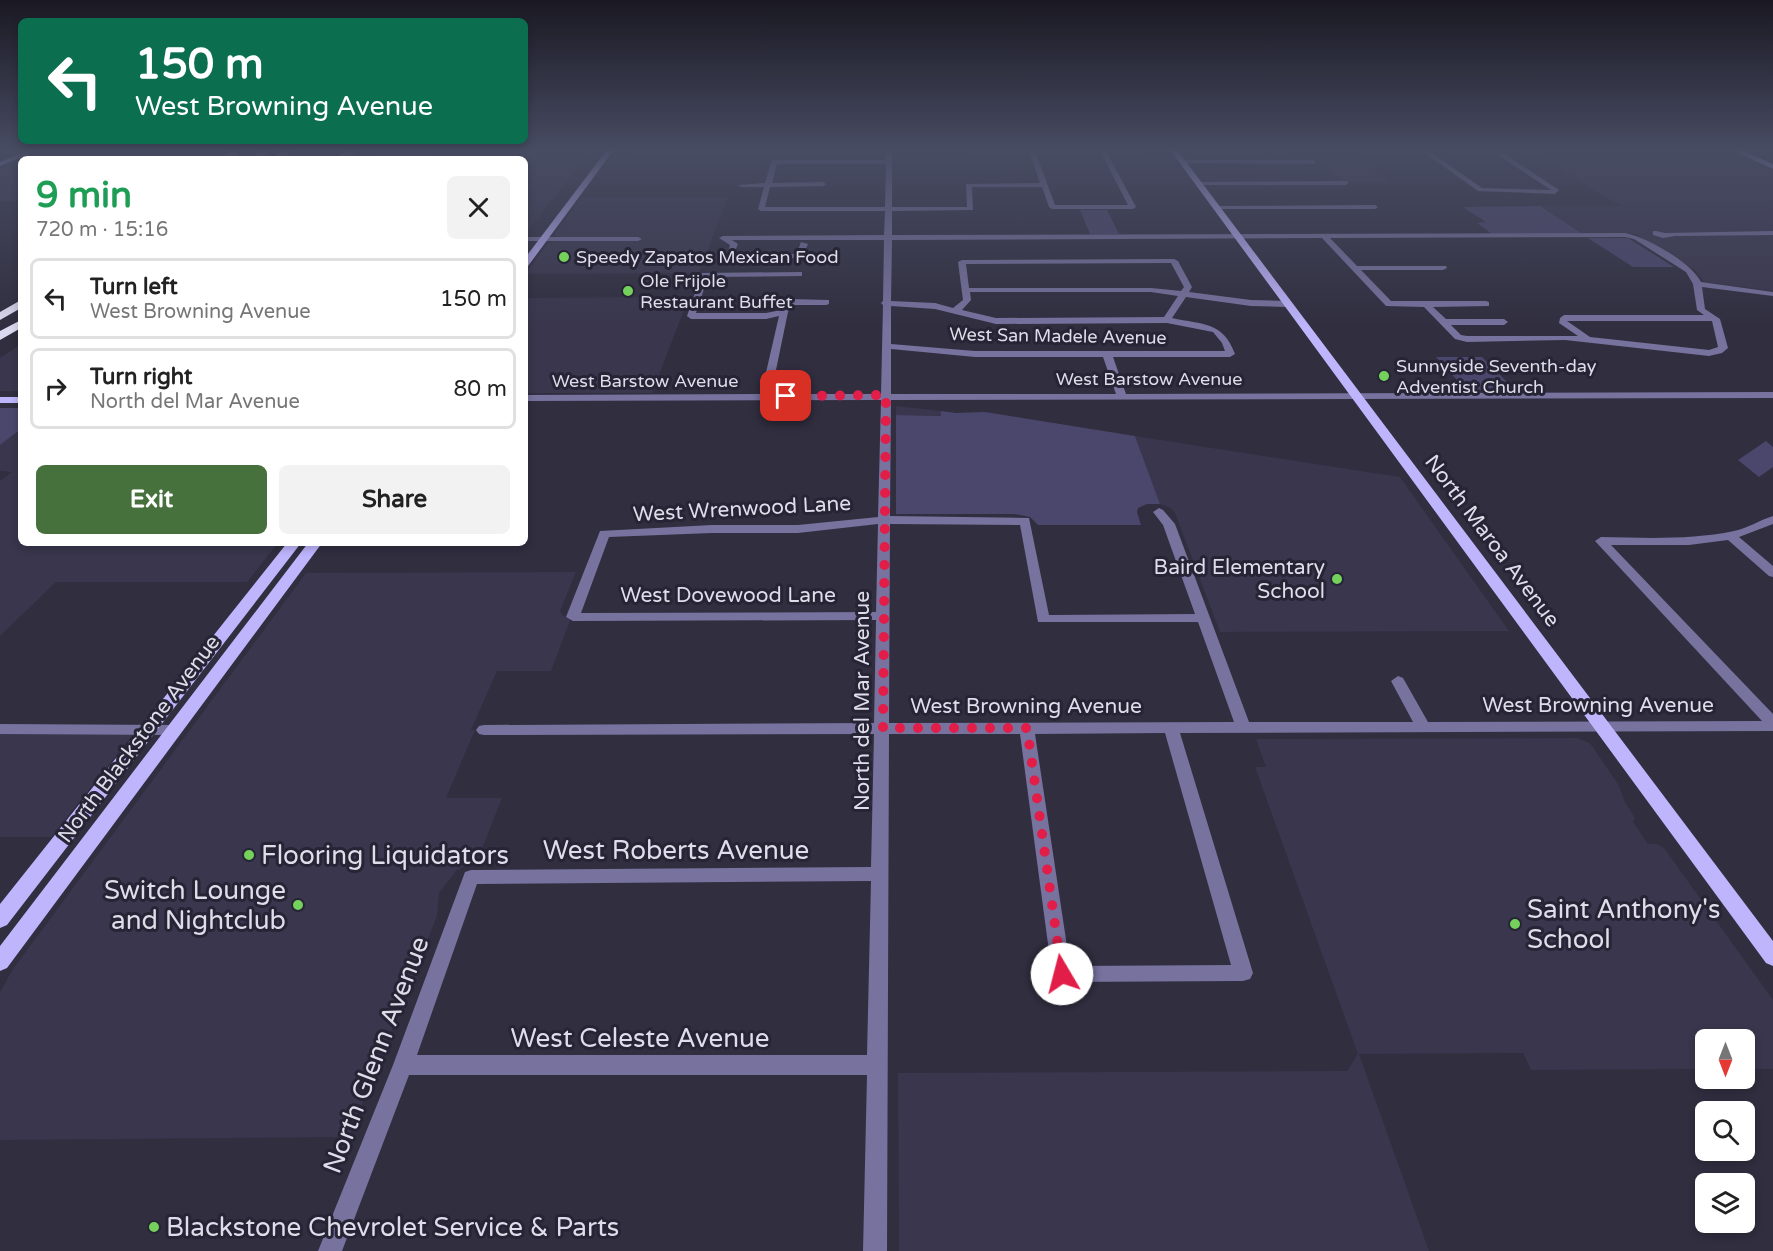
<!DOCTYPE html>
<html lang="en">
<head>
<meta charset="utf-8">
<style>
  :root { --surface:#fff; --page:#f2f2f2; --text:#222; --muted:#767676; --line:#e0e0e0; --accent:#47713c }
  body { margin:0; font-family:"Varela Round",sans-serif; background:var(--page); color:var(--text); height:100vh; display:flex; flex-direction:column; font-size:22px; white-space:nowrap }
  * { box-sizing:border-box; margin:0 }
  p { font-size:20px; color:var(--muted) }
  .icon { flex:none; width:33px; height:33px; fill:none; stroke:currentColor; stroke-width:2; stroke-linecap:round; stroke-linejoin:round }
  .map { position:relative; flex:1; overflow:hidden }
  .details { position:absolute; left:18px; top:156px; width:510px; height:390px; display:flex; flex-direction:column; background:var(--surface); border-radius:9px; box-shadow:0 3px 9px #0003 }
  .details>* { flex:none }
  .hud { position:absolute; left:18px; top:18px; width:510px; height:126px; border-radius:9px; box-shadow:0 3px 9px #0003; background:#0b6e4f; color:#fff; overflow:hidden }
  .needle { width:39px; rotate:180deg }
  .fabs { position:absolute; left:1695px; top:1029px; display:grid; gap:12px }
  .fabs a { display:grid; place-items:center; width:60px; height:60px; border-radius:9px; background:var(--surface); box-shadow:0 3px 9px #0003; font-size:30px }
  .pin { position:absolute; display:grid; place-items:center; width:51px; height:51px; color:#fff; margin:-26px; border-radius:12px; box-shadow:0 3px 9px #0006 }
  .me { position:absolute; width:66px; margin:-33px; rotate:352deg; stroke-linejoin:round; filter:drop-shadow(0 0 4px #0008) }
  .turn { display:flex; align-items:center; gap:21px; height:126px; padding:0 18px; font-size:27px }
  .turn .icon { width:78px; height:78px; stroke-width:2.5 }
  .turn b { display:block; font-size:42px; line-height:51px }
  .round { display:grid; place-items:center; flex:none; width:63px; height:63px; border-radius:9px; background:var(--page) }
  .summary { display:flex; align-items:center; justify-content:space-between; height:102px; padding:0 18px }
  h1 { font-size:36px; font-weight:700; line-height:45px; color:#1e9e55 }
  .action { display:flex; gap:12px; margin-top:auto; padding:12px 18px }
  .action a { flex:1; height:69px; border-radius:9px; background:var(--accent); color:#fff; font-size:24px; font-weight:700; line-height:69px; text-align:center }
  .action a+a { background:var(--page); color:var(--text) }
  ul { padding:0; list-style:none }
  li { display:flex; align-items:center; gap:18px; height:81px; margin:0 12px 9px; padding:0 6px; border:3px solid var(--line); border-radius:9px }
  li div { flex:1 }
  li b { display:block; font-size:22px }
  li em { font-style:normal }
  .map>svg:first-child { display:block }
  .built { fill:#39364d }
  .green { fill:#4b466c }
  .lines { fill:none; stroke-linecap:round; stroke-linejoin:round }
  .minor { fill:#77729e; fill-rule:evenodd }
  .major { fill:#beb5fd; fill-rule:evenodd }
  .highway { fill:#dbd9ef; fill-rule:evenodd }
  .route { stroke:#e11d48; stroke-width:10; stroke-dasharray:0 18 }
  .poi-dot { fill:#74d25c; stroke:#262435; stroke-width:2 }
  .labels { text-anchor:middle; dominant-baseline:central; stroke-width:6; stroke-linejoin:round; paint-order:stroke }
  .far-poi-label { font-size:18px; fill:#dedde9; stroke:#262435; text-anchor:start }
  .far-street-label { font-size:18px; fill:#dedde9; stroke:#262435 }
  .street-label { font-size:21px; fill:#dedde9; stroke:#262435 }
  .poi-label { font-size:21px; fill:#dedde9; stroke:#262435; text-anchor:end }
  .near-street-label { font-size:26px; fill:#dedde9; stroke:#262435 }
  .near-poi-label { font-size:26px; fill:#dedde9; stroke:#262435; text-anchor:start }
</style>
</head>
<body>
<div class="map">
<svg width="1773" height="1251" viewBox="0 0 1773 1251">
  <rect width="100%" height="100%" fill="#302e3f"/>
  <path class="built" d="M 39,151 L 175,151 L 161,159 L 22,159 Z
    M 433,151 L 591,151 L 525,234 L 525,159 L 421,159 Z
    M 616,151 L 885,151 L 636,157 L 632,164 L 605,166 Z
    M 895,151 L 961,151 L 962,159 L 895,159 Z
    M 1109,151 L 1166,153 L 1176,166 L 1145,166 L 1138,155 L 1111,155 Z
    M 1182,151 L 1416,151 L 1426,158 L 1361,158 L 1390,183 L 1356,183 L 1342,181 L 1319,160 L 1286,160 L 1278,152 Z
    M 1530,151 L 1733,151 L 1773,170 L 1773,291 L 1704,282 L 1695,270 L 1635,234 L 1581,233 L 1540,206 L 1621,206 Z
    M 21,159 L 21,201 L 0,201 L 0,169 Z
    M 581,197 L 728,197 L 699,273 L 525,274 L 548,243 L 556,241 L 558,237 L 554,235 Z
    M 689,297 L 652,393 L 525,393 L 525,298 Z
    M 21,344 L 21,391 L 0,391 L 0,358 Z
    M 896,406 L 941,411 L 941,416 L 896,415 Z
    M 21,429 L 21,543 L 278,543 L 247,582 L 56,582 L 0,636 L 0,481 L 12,472 L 0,471 L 0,445 Z
    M 1135,436 L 1400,477 L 1509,631 L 1220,632 L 1175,513 L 1171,508 L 1160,504 Z
    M 576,572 L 560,611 L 563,616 L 571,618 L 551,671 L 497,671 L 471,730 L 475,730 L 446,798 L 502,798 L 478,859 L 456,871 L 439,893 L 437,916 L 349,1137 L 0,1140 L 0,992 L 13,969 L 306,573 Z
    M 0,731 L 135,732 L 51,837 L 0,837 Z
    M 1577,738 L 1590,743 L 1618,784 L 1625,802 L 1635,818 L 1633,822 L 1648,844 L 1657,844 L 1664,848 L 1773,1000 L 1773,1069 L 1745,1069 L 1744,1040 L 1706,1040 L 1705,1069 L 1531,1070 L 1523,1053 L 1359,1054 L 1429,1251 L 899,1251 L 898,1073 L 1347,1071 L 1358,1054 L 1255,767 L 1266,767 L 1256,739 Z"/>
  <path class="green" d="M 379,151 L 422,151 L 410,159 L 365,159 Z
    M 1540,206 L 1581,233 L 1492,234 L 1477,223 L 1486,222 L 1463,207 Z
    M 1080,210 L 1107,210 L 1119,234 L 1090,234 Z
    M 1588,238 L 1628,238 L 1674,267 L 1633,267 Z
    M 1436,357 L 1482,357 L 1514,389 L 1466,390 Z
    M 0,408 L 21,408 L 21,429 L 0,445 Z
    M 941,411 L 956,413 L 985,412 L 1135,436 L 1160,504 L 1147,504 L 1138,508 L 1137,512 L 1141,525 L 1038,525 L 1030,517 L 1015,514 L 896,514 L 896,415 L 941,416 Z
    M 1766,441 L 1773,447 L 1773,467 L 1759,477 L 1738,460 Z"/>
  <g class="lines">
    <path class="minor" d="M 424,151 L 431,151 L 421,159 L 414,159 Z
      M 886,151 L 892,151 L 892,207 L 967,207 L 966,184 L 1040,183 L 1029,151 L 1035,151 L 1055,205 L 1128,205 L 1100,151 L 1106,151 L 1136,207 L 1133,209 L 1052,209 L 1049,207 L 1042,187 L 972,187 L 973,210 L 892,211 L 892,235 L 1625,233 C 1646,237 1691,262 1701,282 L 1773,292 L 1773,296 L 1702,287 L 1705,309 L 1720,319 L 1728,348 L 1722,353 L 1709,356 L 1565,340 L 1467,342 L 1455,339 L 1424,307 L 1386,306 L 1322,238 L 892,240 L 891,301 L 935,303 L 953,308 L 963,300 L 958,262 L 962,260 L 1174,259 L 1178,261 L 1192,287 L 1189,292 L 1251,300 L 1286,301 L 1290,304 L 1286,307 L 1251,306 L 1186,297 L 1172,318 C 1203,325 1223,321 1235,354 L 1230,357 L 1113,357 L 1126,394 L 1773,392 L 1773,398 L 891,400 L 890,516 L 1029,518 L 1049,615 L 1195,614 L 1163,525 L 1153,512 L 1159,508 L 1163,510 L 1175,524 L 1249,722 L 1413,722 L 1391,681 L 1398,676 L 1403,678 L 1428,722 L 1762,721 L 1595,541 L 1601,537 C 1646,538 1691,540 1734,531 C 1748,528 1760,520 1773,516 L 1773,524 L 1739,537 L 1773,566 L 1773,577 L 1769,576 L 1728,540 L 1689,545 L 1611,545 L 1773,714 L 1773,731 L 1180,733 L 1253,973 L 1250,979 L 1243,981 L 1062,982 L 1055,980 L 1052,974 L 1020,734 L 889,734 L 887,1251 L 863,1251 L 867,1075 L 409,1075 L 342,1251 L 318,1251 L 393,1065 L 465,872 L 471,870 L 871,867 L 874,734 L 484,735 L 479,734 L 476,730 L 479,726 L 484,725 L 874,723 L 876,620 L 573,621 L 566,617 L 600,531 L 712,525 L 798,525 L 878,517 L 881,400 L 525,401 L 525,395 L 761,394 L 779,316 L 766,319 L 691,319 L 687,316 L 702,273 L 799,272 L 802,272 L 802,276 L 708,277 L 696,313 L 766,313 L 781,310 L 787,300 L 790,299 L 829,300 L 829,304 L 826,305 L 793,305 L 788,312 L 771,394 L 881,394 L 883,305 L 881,303 L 883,301 L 884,240 L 732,240 L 738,244 L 734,253 L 737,254 L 793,254 L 797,253 L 801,242 L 808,244 L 803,256 L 794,258 L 736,258 L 727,256 L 730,245 L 719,238 L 723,236 L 884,235 L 885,211 L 761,211 L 758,209 L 764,187 L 741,187 L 738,185 L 765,183 L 771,162 L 774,160 L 886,160 ZM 777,164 L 886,164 L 885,207 L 765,207 L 770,187 L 823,186 L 826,184 L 823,182 L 772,183 ZM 1625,237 L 1634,239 L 1686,272 L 1693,284 L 1697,310 L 1704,315 L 1564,315 L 1560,318 L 1559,323 L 1578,336 L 1467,336 L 1461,335 L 1451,325 L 1504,325 L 1508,322 L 1504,319 L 1446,319 L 1433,307 L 1489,306 L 1489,302 L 1486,301 L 1391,301 L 1361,270 L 1443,270 L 1447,268 L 1446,266 L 1357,266 L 1330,238 ZM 1171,263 L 1184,287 L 1181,291 L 1151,288 L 969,288 L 966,264 ZM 970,292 L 1151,292 L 1178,296 L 1164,317 L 996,318 L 962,310 L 971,300 ZM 891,306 L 935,309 L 996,324 L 1167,323 L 1213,332 L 1222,343 L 1225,351 L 975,351 L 891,344 ZM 1567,321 L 1712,321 L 1718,347 L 1709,350 L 1590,337 ZM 891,349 L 975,357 L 1103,357 L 1116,394 L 891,394 ZM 878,524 L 876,612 L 581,613 L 609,537 L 712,533 L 798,533 ZM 890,524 L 1020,525 L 1038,622 L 1198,622 L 1234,722 L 889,723 ZM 1165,733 L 1231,965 L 1070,966 L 1035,734 ZM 871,881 L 867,1055 L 417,1055 L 477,884 Z
      M 1422,151 L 1429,151 L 1482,188 L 1551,190 L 1492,151 L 1500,151 L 1559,190 L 1555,194 L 1478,191 Z
      M 1182,160 L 1313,160 L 1316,162 L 1313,164 L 1180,163 Z
      M 1199,182 L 1346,181 L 1349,183 L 1346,185 L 1197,185 Z
      M 1217,206 L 1375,205 L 1378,207 L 1375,209 L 1215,209 Z
      M 1656,231 L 1665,233 L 1773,231 L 1773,235 L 1675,236 L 1663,238 L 1653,235 L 1653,231 Z
      M 525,237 L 638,237 L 642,239 L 638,241 L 525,241 Z
      M 0,724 L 174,725 L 179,726 L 182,730 L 179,734 L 174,735 L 0,734 Z"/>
    <path class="major" d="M 27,151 L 37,151 L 0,166 L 0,162 Z
      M 606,151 L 613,151 L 528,266 L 525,267 L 525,258 Z
      M 1171,151 L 1178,151 L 1773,941 L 1773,966 L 1766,963 Z
      M 1734,151 L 1743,151 L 1773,164 L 1773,169 Z
      M 0,397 L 21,397 L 21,403 L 0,403 Z
      M 287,543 L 301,543 L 7,925 L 0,928 L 0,904 Z
      M 308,543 L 322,543 L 7,968 L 0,971 L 0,946 Z"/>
    <path class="highway" d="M 229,151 L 237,151 L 238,154 L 234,159 L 225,159 Z
      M 260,151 L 270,151 L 259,159 L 250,159 Z
      M 282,151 L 292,151 L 281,159 L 272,159 Z
      M 347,151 L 358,151 L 344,159 L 334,159 Z
      M 21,300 L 21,308 L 0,320 L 0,312 Z
      M 21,320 L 21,328 L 0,340 L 0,331 Z"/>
  </g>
  <linearGradient id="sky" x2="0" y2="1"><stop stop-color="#1a1923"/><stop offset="0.46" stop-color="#484c63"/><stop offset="1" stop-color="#484c63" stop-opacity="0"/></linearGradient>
  <rect width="1773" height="327" fill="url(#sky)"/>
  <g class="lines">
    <path class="route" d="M 786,396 L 886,395 L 883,728 L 1027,728 L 1062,974"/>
  </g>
  <g class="poi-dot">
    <circle cx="564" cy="257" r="6"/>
    <circle cx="628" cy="291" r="6"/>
    <circle cx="1384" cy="376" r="6"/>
    <circle cx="1337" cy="579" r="6"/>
    <circle cx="249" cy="855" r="6"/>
    <circle cx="298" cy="905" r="6"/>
    <circle cx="1515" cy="924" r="6"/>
    <circle cx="154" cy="1227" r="6"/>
  </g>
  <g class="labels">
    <g class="far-poi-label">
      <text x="576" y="257">Speedy Zapatos Mexican Food</text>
      <text x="640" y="281">Ole Frijole<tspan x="640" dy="21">Restaurant Buffet</tspan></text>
      <text x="1396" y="366">Sunnyside Seventh-day<tspan x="1396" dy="21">Adventist Church</tspan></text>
    </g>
    <g class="far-street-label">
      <text transform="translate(1058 336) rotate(1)">West San Madele Avenue</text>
      <text x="1149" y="379">West Barstow Avenue</text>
      <text x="645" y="381">West Barstow Avenue</text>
    </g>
    <g class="street-label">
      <text transform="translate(742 509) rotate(-3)">West Wrenwood Lane</text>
      <text transform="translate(1492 541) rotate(53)">North Maroa Avenue</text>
      <text x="728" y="595">West Dovewood Lane</text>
      <text transform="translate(862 701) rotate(-90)">North del Mar Avenue</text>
      <text x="1598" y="705">West Browning Avenue</text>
      <text x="1026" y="706">West Browning Avenue</text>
      <text transform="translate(139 739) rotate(-53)">North Blackstone Avenue</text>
    </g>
    <g class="poi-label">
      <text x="1325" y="567">Baird Elementary<tspan x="1325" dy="24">School</tspan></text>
    </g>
    <g class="near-street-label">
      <text x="676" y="850">West Roberts Avenue</text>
      <text x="640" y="1038">West Celeste Avenue</text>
      <text transform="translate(376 1055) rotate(-69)">North Glenn Avenue</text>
    </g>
    <g class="near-poi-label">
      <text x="261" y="855">Flooring Liquidators</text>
      <text x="286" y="890" text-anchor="end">Switch Lounge<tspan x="286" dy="30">and Nightclub</tspan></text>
      <text x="1527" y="909">Saint Anthony's<tspan x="1527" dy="30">School</tspan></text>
      <text x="166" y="1227">Blackstone Chevrolet Service &amp; Parts</text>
    </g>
  </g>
</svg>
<div class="fabs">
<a><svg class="needle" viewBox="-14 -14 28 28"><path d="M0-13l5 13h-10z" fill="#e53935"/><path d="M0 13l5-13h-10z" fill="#767676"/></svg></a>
<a><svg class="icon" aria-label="search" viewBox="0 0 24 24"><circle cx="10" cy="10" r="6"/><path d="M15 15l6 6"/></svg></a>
<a><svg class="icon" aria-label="layers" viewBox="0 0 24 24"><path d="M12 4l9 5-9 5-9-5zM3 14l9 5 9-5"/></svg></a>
</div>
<div class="pin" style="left:786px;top:396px;background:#d93025"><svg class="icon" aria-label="arrive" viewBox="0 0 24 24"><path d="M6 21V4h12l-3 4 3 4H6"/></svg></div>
<svg class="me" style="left:1062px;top:974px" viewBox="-20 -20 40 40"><circle r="19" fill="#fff"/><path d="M0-13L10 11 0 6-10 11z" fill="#e11d48"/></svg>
<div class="hud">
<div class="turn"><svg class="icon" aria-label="left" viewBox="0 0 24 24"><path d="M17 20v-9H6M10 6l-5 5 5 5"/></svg><div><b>150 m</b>West Browning Avenue</div></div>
</div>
<section class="details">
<div class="summary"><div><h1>9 min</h1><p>720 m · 15:16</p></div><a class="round"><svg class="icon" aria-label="close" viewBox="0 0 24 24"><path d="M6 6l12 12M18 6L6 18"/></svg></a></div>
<ul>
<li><svg class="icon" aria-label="left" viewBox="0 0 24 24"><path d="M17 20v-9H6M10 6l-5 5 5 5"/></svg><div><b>Turn left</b><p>West Browning Avenue</p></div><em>150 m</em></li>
<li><svg class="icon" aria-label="right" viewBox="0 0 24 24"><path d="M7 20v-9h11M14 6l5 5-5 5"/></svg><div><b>Turn right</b><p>North del Mar Avenue</p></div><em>80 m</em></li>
</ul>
<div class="action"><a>Exit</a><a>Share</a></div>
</section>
</div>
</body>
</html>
